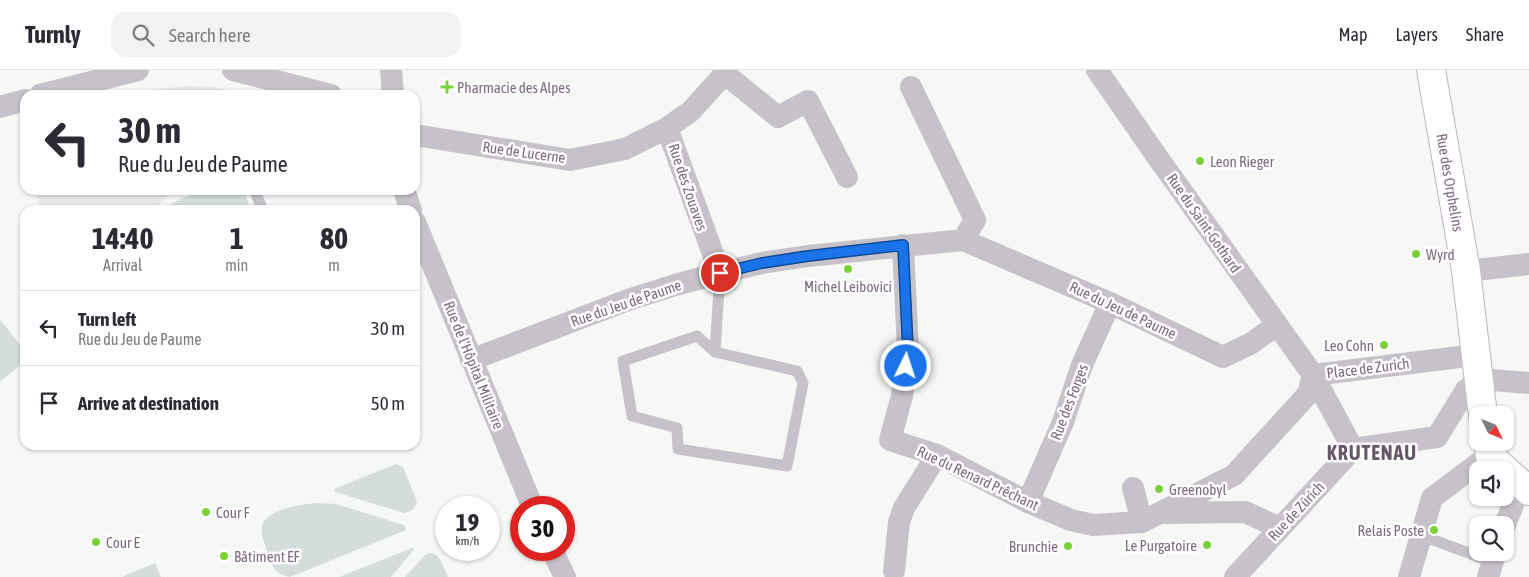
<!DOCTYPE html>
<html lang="en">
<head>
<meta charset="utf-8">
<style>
  :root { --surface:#fff; --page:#f2f2f3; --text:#2b2b33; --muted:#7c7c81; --line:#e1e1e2 }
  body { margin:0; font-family:"Asap Condensed",sans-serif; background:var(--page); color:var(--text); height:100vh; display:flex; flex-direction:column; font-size:19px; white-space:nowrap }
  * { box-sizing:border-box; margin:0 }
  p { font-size:16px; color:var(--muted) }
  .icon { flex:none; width:28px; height:28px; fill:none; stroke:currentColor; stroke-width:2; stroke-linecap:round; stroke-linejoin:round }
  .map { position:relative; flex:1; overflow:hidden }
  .details { position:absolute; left:20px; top:135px; width:400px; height:245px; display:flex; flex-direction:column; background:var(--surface); border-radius:15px; box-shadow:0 1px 4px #0004 }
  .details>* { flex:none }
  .top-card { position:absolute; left:20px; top:20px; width:400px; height:105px; border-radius:15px; box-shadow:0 1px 4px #0004; background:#fff; color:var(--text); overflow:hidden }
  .needle { width:32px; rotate:133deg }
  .controls { position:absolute; left:1469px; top:336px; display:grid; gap:10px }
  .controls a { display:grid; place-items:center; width:45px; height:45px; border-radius:10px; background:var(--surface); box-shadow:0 1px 4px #0004; font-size:25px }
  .speed { position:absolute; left:435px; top:426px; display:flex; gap:10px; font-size:25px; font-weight:700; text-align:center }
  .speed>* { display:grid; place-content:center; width:65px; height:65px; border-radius:50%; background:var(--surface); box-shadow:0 1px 4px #0004; line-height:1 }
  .speed small { font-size:12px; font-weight:400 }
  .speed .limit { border:8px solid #d22; background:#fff; color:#111 }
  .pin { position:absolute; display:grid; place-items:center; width:42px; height:42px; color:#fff; margin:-21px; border:2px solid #fff; border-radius:50%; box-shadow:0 1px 5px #0007 }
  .me { position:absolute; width:55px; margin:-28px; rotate:4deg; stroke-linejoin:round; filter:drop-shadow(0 0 4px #0008) }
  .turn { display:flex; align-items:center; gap:18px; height:105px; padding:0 15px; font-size:22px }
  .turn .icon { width:65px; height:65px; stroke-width:2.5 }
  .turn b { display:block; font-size:35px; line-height:42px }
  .eta { display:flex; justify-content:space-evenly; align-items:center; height:85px; text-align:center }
  .eta b { font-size:30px; font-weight:700; line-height:35px }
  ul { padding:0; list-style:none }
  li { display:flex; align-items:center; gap:15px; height:75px; padding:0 15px; border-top:1px solid var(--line) }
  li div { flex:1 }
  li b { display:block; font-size:19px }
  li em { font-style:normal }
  header { display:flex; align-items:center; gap:30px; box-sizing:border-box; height:70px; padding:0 25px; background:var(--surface); border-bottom:1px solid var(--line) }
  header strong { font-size:24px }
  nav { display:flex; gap:28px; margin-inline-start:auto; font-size:18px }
  .search { width:350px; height:45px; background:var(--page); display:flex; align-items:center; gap:12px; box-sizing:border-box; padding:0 18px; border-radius:15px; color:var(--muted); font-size:19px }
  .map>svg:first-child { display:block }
  .built { fill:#e8e9e9 }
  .green { fill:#d5dcdc }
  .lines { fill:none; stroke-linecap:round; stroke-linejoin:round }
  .secondary-casing { stroke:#bbb5bd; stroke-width:30 }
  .lane { stroke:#c7c2c9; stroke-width:11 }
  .street { stroke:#c7c2c9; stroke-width:22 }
  .secondary { stroke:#fff; stroke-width:28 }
  .route-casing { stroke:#114b97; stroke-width:12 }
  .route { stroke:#1a73e8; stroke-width:9 }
  .poi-dot { fill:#7ad23b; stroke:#fff; stroke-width:2 }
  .labels { text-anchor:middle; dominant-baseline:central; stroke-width:5; stroke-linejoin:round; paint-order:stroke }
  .poi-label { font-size:15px; fill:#7e6a83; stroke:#fff; text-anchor:start }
  .street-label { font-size:15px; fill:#7e6a83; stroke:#fff }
  .district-label { font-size:20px; font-weight:bold; letter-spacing:1px; fill:#665769; stroke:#fff }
</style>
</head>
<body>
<header>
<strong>Turnly</strong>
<div class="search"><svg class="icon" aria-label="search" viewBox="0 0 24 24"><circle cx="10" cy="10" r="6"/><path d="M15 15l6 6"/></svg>Search here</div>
<nav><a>Map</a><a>Layers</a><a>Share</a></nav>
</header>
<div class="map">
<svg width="1529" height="507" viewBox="0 0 1529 507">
  <rect width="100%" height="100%" fill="#f6f8f6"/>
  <path class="built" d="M 188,16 L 213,17 L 248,25 L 128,25 L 144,21 Z
    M 35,120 L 176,120 L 170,123 L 154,140 L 42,140 Z"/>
  <path class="green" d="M 204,120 L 228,120 L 235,122 L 241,121 L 244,122 L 251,140 L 162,140 L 180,129 Z
    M 0,250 L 25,280 L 25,291 L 0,312 Z
    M 396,394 L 403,397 L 417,432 C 414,439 412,442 404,443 L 335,422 L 334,419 Z
    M 316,433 L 336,434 L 404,455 L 406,460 L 290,507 C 284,506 280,504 276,501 C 272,497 271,491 270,487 C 265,475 255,457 268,447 C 281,437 300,435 316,433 Z
    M 412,478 L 414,478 L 412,482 L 391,507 L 339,507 Z
    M 429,483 C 441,483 443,497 448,507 L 405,507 L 425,485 Z
    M 155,493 L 161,507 L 122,507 Z"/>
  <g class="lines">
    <defs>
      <g id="secondary">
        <path id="s1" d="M 1431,0 L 1466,201 L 1483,345"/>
        <path d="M 1488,372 L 1490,386 L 1529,421"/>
      </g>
    </defs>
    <use href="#secondary" class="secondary-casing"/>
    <path class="lane" d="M 254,120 L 263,140
      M 715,282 L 697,266 L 623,291 L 632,346 L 677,358 L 678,379 L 787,396 L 803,313 L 797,301 L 715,282 L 720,203
      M 1420,465 L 1493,492"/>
    <path class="street" d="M 233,0 L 331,25
      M 391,0 L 393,25
      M 1097,0 L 1156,85 L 1313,305 L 1353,379
      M 725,4 L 778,47 L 808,31 L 847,107
      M 911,17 L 975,150 L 963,170
      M 40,25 L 138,0
      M 0,37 L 25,30
      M 667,58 L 720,203
      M 415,65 L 570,90 L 625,79 L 667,58 L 691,41 L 728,0
      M 404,120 L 411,140
      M 415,152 L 533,438
      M 903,175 L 908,281 L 902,326 L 890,370 L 937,385 L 1028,432 L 1071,450 L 1093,455 L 1142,452 L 1234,405 L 1308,324 L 1313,305
      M 1466,201 L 1529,194
      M 471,290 L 628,230 L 675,215 L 720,203 L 762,193 L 808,186 L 963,170 L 1110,233 L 1223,287 L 1250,274 L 1277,255
      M 1313,305 L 1476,285
      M 1133,418 L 1142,452
      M 1028,432 L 1063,352 L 1082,295 L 1110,233
      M 1164,443 L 1245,442 L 1280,458
      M 1505,455 L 1521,414
      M 552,480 L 565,507
      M 894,501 L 899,452 L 904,438 L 937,385
      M 1235,507 L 1353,379 L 1437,367 L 1466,320 L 1478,309 L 1529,313
      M 1409,507 L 1432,428 L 1480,392 L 1490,386
      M 1488,507 L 1496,482"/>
    <use href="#secondary" class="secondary"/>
  </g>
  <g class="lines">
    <defs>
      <path id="route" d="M 720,203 L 762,193 L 808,186 L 903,175 L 908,281 L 906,296"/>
    </defs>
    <use href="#route" class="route-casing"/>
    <use href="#route" class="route"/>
  </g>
  <g class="poi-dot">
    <path d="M444.5 9.5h5v5h5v5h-5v5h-5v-5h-5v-5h5z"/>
    <circle cx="1200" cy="91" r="5"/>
    <circle cx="1416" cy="184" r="5"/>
    <circle cx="848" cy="199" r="5"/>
    <circle cx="1384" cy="275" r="5"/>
    <circle cx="1159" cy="419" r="5"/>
    <circle cx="206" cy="442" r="5"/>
    <circle cx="1434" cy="460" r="5"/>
    <circle cx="96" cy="472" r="5"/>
    <circle cx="1207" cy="475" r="5"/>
    <circle cx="1068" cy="476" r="5"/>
    <circle cx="224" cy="486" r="5"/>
  </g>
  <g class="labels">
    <g class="poi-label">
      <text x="457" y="17">Pharmacie des Alpes</text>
      <text x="1210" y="91">Leon Rieger</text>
      <text x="1426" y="184">Wyrd</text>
      <text x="848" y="216" text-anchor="middle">Michel Leibovici</text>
      <text x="1374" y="275" text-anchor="end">Leo Cohn</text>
      <text x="1169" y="419">Greenobyl</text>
      <text x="216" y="442">Cour F</text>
      <text x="1424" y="460" text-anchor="end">Relais Poste</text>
      <text x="106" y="472">Cour E</text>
      <text x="1197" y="475" text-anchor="end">Le Purgatoire</text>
      <text x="1058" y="476" text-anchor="end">Brunchie</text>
      <text x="234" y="486">Bâtiment EF</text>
    </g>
    <g class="street-label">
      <text transform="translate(524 82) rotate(8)">Rue de Lucerne</text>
      <text stroke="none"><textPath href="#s1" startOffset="114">Rue des Orphelins</textPath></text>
      <text transform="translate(688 117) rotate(71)">Rue des Zouaves</text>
      <text transform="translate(1204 153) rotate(55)">Rue du Saint-Gothard</text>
      <text transform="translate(626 233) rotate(-19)">Rue du Jeu de Paume</text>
      <text transform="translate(1123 240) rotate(25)">Rue du Jeu de Paume</text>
      <text transform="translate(474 295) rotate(68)">Rue de l'Hôpital Militaire</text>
      <text transform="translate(1368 298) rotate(-7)">Place de Zurich</text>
      <text transform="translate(1069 332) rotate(-69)">Rue des Forges</text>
      <text transform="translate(978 408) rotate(25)">Rue du Renard Prêchant</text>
      <text transform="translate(1296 441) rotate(-47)">Rue de Zürich</text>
    </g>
    <g class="district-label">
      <text x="1372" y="382">KRUTENAU</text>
    </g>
  </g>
</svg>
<div class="controls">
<a><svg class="needle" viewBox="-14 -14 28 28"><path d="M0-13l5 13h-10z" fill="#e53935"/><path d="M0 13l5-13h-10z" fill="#7c7c81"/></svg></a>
<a><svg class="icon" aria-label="sound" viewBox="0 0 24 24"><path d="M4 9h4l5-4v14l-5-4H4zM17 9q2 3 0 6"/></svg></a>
<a><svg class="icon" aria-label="search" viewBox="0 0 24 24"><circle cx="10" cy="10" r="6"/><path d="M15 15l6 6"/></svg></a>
</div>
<div class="speed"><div>19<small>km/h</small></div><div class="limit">30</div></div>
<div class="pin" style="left:720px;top:203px;background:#d93025"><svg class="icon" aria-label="arrive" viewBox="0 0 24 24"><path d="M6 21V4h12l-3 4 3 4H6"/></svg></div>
<svg class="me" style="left:906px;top:296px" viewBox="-20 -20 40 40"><circle r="17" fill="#1a73e8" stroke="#fff" stroke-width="3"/><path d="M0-11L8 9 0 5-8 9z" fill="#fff"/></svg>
<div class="top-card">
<div class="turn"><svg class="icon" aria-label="left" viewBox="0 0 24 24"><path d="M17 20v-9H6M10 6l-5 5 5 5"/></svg><div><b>30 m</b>Rue du Jeu de Paume</div></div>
</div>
<section class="details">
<div class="eta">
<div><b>14:40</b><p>Arrival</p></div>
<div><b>1</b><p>min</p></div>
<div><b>80</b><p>m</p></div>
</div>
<ul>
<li><svg class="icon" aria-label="left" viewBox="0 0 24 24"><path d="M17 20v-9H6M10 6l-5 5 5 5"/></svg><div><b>Turn left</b><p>Rue du Jeu de Paume</p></div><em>30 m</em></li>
<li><svg class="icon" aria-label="arrive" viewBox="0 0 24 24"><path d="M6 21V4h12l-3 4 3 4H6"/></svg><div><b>Arrive at destination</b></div><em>50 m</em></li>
</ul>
</section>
</div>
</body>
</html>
